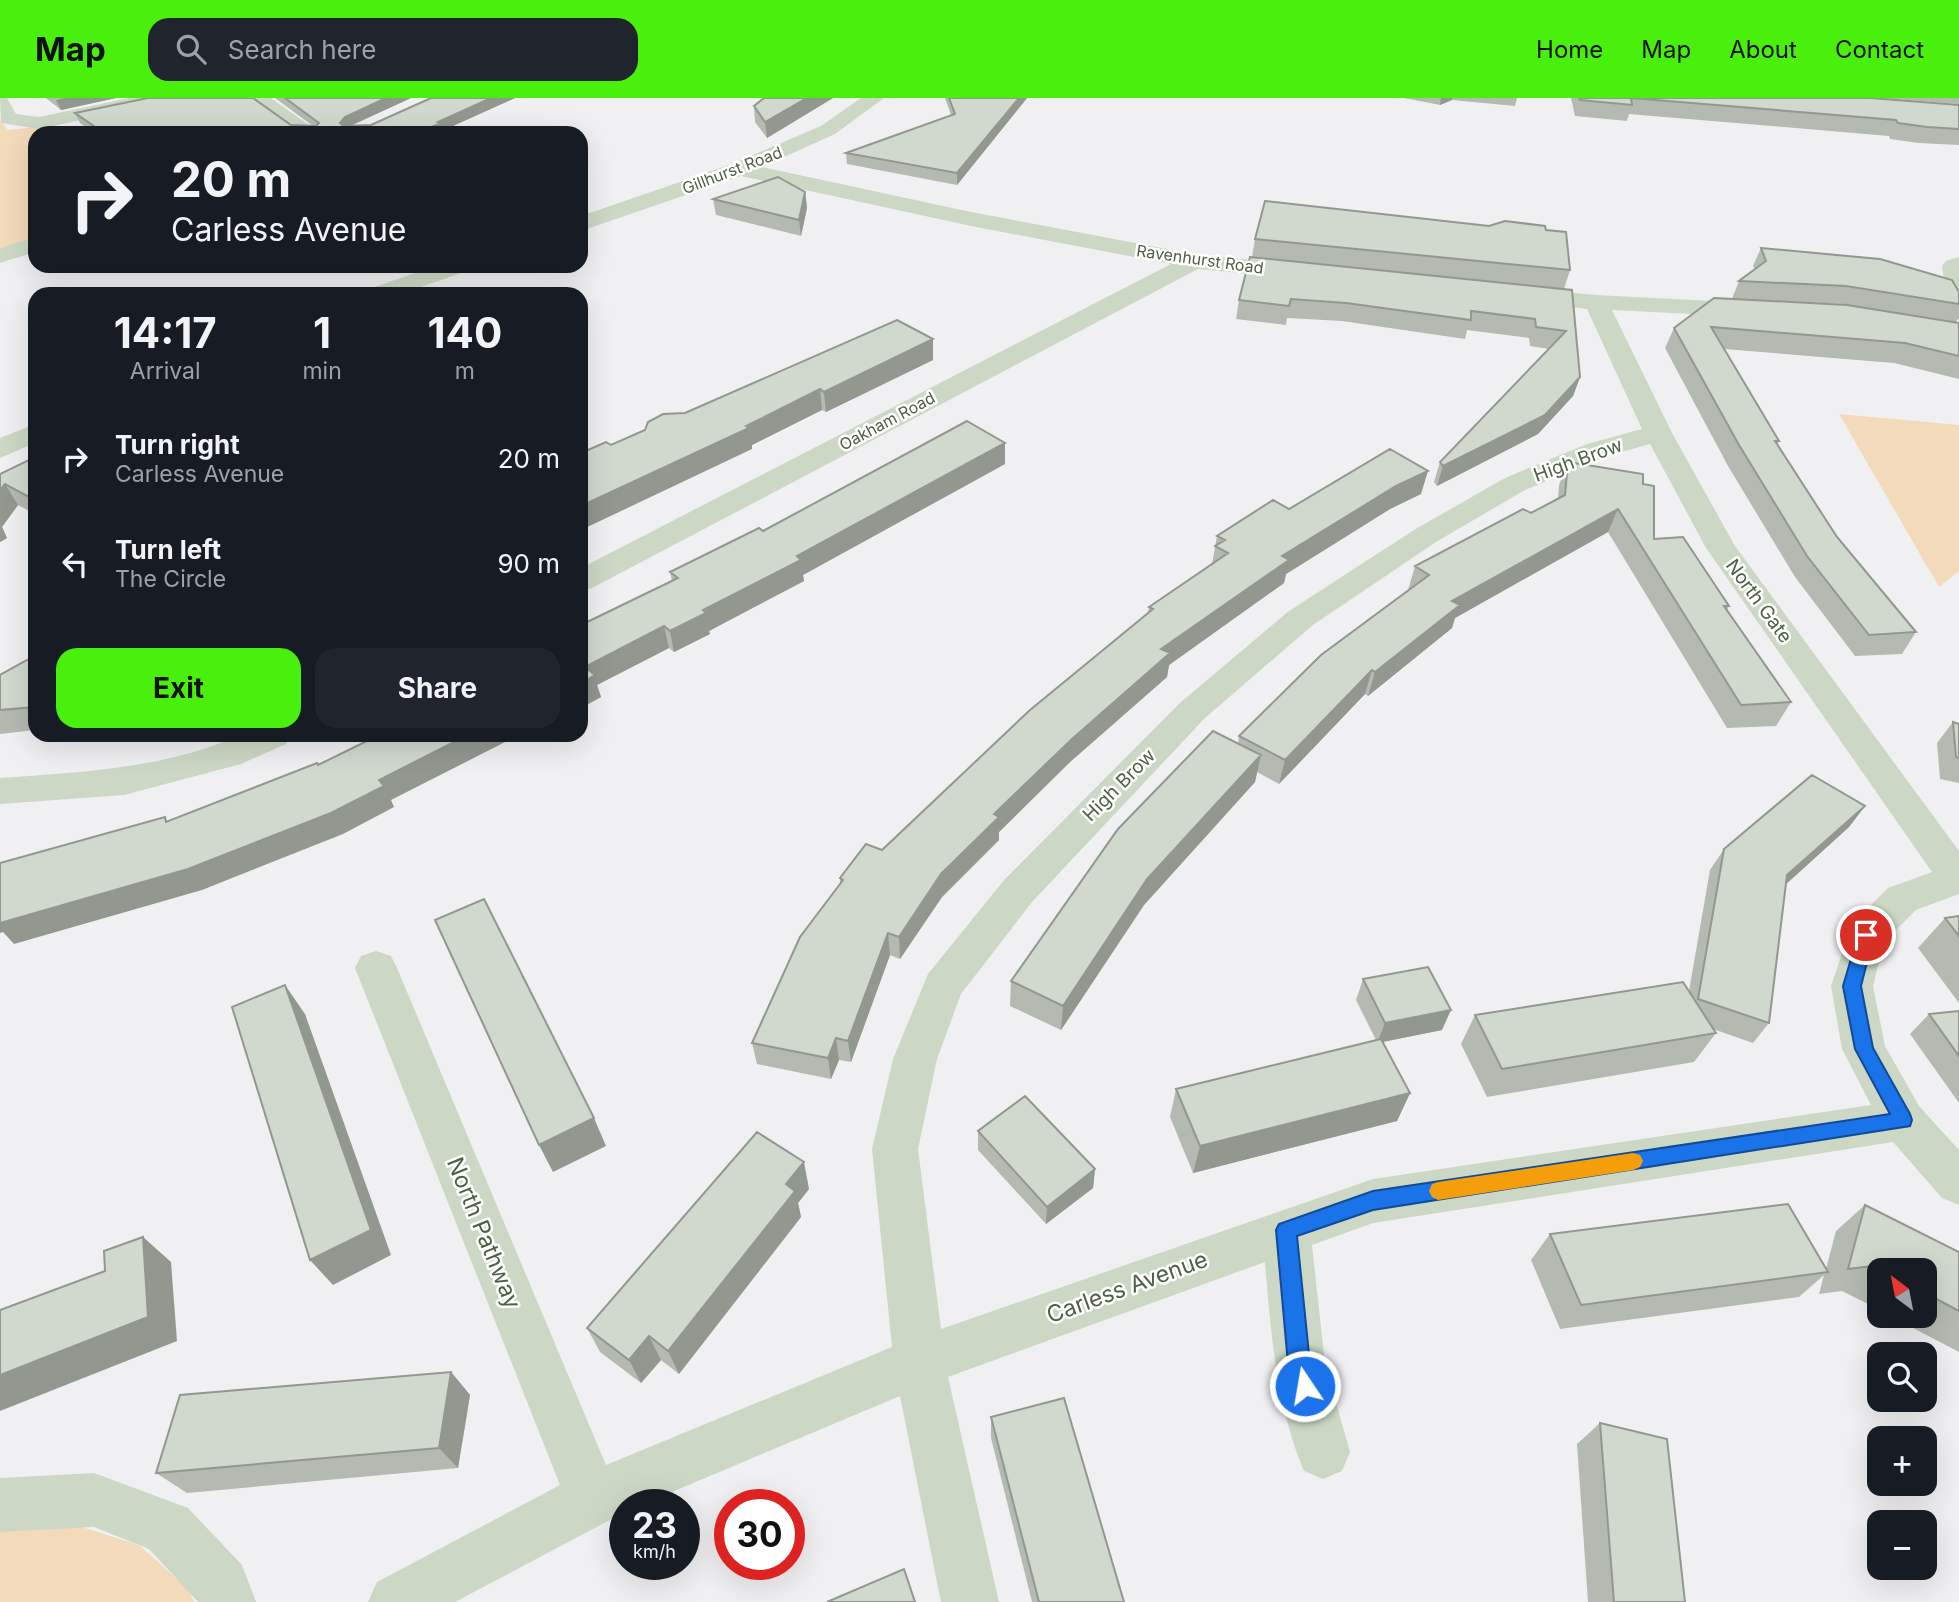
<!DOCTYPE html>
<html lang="en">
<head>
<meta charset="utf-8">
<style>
  :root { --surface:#171b24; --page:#20242c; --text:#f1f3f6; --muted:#9ea1a6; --accent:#49f00c }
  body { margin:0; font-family:Inter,sans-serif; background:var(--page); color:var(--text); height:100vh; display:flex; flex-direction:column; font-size:26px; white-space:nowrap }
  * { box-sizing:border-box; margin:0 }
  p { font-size:23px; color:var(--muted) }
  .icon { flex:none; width:38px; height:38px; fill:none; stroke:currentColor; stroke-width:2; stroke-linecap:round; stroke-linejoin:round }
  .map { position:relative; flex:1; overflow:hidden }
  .side { position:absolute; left:28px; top:189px; width:560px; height:455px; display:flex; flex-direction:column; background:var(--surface); border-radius:21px; box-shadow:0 7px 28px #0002 }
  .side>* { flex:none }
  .hud { position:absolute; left:28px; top:28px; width:560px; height:147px; border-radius:21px; box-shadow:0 7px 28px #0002; background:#171b24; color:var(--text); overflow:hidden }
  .needle { width:46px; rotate:328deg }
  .buttons { position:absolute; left:1867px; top:1160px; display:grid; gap:14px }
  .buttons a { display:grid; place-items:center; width:70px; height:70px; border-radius:14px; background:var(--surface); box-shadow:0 7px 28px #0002; font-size:35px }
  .speed { position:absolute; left:609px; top:1391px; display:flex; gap:14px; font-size:35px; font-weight:700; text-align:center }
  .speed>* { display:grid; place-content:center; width:91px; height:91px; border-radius:50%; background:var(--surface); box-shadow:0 7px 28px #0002; line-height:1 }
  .speed small { font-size:18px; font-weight:400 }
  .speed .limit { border:10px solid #d22; background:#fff; color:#111 }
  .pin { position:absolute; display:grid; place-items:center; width:60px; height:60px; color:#fff; margin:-30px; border:4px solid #fff; border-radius:50%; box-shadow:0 2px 7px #0007 }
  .me { position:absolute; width:77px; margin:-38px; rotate:348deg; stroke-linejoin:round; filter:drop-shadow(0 0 5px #0008) }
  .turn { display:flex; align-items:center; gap:24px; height:147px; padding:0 28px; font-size:32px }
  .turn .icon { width:91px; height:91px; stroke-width:2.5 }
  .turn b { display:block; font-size:49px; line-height:60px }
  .eta { display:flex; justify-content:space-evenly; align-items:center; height:119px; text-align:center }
  .eta b { font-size:42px; font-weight:700; line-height:49px }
  .button { display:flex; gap:14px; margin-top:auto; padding:14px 28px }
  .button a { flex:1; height:80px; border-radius:21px; background:var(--accent); color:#111; font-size:28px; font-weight:700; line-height:80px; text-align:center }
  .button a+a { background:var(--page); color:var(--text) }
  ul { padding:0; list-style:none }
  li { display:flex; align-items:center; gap:21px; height:105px; padding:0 28px }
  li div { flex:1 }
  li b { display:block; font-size:26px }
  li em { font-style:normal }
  header { display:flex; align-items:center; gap:42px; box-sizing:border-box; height:98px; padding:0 35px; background:var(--accent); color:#111 }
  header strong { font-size:33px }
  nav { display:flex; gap:38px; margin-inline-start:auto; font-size:24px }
  .search { width:490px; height:63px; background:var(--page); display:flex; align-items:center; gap:18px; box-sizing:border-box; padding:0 24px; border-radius:21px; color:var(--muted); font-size:26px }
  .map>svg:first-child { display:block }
  .green { fill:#f3dabb }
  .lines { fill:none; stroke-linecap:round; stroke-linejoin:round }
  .minor { fill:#ccd8c5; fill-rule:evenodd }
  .wall { fill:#b4bab1 }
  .shaded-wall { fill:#929790 }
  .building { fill:#d1d8ce; stroke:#929790; stroke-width:2 }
  .route { fill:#1a73e8; stroke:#114b97; stroke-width:2 }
  .slow { fill:#f59e0b }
  .labels { text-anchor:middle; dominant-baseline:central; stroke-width:5; stroke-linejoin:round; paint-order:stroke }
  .far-street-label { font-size:16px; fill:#4f5f46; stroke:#fff }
  .street-label { font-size:19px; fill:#4f5f46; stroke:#fff }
  .near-street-label { font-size:23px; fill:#4f5f46; stroke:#fff }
</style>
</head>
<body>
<header>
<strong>Map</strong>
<div class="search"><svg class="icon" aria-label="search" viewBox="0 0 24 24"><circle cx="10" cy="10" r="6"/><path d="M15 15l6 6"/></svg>Search here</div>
<nav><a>Home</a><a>Map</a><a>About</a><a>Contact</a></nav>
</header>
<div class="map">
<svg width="1959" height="1504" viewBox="0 0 1959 1504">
  <rect width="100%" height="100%" fill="#f0f0f2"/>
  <path class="green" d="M 0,22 L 8,32 L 44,28 L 51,35 L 35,35 L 35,142 L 0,155 Z
    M 1839,316 L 1959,327 L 1959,473 L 1939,489 Z
    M 72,1426 L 139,1447 L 189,1492 L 194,1504 L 0,1504 L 0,1431 Z"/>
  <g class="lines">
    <path class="minor" d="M 0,0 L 7,0 L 16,16 L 39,19 L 129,0 L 167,0 L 157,6 L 39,31 L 1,25 Z
      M 248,0 L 271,0 L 320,35 L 296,35 Z
      M 861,0 L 884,0 L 835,36 L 762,69 L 971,114 L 1194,156 L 1299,167 L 1307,169 L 1311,174 L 1307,179 L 1299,181 L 1198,171 L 592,490 L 581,493 L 581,470 L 1171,166 L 971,128 L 741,78 L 581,133 L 581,118 L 732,66 L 821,28 Z
      M 35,139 L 35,154 L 0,165 L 0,150 Z
      M 1959,159 L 1959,209 L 1950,207 L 1947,202 L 1942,168 L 1946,163 Z
      M 436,168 L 471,168 L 467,173 L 401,196 L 365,196 L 368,191 Z
      M 1522,190 L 1596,197 L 1752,205 L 1761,207 L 1764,212 L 1761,217 L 1752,219 L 1612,212 L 1672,335 L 1735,448 L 1959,753 L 1959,796 L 1916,812 L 1884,844 L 1873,888 L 1885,948 L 1919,1008 L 1959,1052 L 1959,1107 L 1942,1100 L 1893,1044 L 1373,1125 L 1312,1147 L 1325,1266 L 1350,1354 L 1342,1373 L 1323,1381 L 1304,1373 C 1276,1306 1271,1236 1265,1164 L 948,1279 L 999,1504 L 941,1504 L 900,1298 L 641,1407 L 625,1407 L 625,1414 L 455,1504 L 368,1504 L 377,1484 L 560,1387 L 355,870 L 361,858 L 376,853 L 391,858 L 397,870 L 606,1367 L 892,1249 L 872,1051 L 893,961 L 928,876 L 1004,782 L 1181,604 L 1289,513 L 1414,432 L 1505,380 L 1587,346 L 1642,331 L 1587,211 L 1513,202 L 1510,197 L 1513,192 ZM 1650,346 L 1706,450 L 1932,774 L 1888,790 L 1852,826 L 1831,888 L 1842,951 L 1871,1007 L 1373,1081 L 941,1231 L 918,1051 L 937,961 L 961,896 L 1032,804 L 1205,620 L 1313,527 L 1436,444 L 1525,392 L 1607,358 Z
      M 35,326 L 35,345 L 0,360 L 0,340 Z
      M 240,637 L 291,637 L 286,646 L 241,666 L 124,697 L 0,706 L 0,680 C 83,674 163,671 240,637 Z
      M 94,1375 L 188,1410 L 242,1467 L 256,1504 L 198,1504 L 149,1451 L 94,1429 L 0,1434 L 0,1380 Z"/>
  </g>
  <path class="wall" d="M 46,0 L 116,0 L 61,12 Z
    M 275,0 L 411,0 L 350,28 L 371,27 L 431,0 L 515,0 L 444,32 L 444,35 L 94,35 L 80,25 L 75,15 L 313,28 Z
    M 764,0 L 833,0 L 767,40 L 755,24 L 754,8 Z
    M 945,0 L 1027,0 L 957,87 L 847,66 L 846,55 L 951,17 Z
    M 1404,0 L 1517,0 L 1515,8 L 1452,2 L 1440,7 Z
    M 1571,0 L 1871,0 L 1959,7 L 1959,47 L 1919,45 L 1890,41 L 1889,38 L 1629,16 L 1627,23 L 1575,18 Z
    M 1881,0 L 1959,0 L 1959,6 Z
    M 805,94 L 807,110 L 801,138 L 716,117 L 713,101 Z
    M 1489,128 L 1546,132 L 1570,172 L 1564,191 L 1580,279 L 1573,298 L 1538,336 L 1437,388 L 1434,384 L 1440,364 L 1549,251 L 1530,248 L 1529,240 L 1467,232 L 1465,241 L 1342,223 L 1287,220 L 1286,227 L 1236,221 L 1239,202 L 1252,159 L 1255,141 Z
    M 1761,150 L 1959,194 L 1959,220 L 1956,224 L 1959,225 L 1959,281 L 1894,265 L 1724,251 L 1779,343 L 1777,347 L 1837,439 L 1916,534 L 1902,556 L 1855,558 L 1795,479 L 1728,368 L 1665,250 L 1674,230 L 1844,206 L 1732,201 L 1739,183 L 1755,172 L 1753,168 Z
    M 933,241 L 933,262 L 826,314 L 822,312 L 752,347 L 752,351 L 611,347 L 685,315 Z
    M 35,359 L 35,416 L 18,407 L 2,429 L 7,440 L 0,444 L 0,376 Z
    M 1568,364 L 1643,386 L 1654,441 L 1729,508 L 1727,512 L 1791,604 L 1776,628 L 1727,630 L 1608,434 L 1455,520 L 1452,530 L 1368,598 L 1365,596 L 1279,686 L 1257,674 L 1255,684 L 1144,807 L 1061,932 L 1010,908 L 1011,883 L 1238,646 L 1239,638 L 1409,492 L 1408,492 L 1415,468 L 1531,415 L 1558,401 L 1559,387 Z
    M 1005,366 L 803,477 L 804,483 L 709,533 L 710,536 L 674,554 L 669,550 L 597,587 L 601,599 L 581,610 L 581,527 L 672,483 L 670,474 L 763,433 Z
    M 1421,396 L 1390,411 L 1286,476 L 1284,485 L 1169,567 L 1167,579 L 1070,664 L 999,734 L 999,742 L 942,799 L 900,861 L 890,857 L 851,964 L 839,962 L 831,981 L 757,966 L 752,945 L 840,785 L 840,780 L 882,752 L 1148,515 L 1149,509 L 1212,466 L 1217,438 L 1289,411 Z
    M 35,562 L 35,632 L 0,636 L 0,577 Z
    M 1953,624 L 1959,626 L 1959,685 L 1940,681 L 1937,645 Z
    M 1865,708 L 1849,729 L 1786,786 L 1769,925 L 1753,945 L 1713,931 L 1716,935 L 1694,964 L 1487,999 L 1461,946 L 1475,917 L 1689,893 L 1710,772 L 1724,751 Z
    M 1959,818 L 1959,905 L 1918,850 L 1945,820 Z
    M 1363,881 L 1442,932 L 1383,944 L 1410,995 L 1397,1023 L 1193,1075 L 1170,1019 L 1176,991 L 1376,942 L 1356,902 Z
    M 1959,913 L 1959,1005 L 1910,936 L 1929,916 Z
    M 978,1033 L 1095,1071 L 1093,1090 L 1046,1126 L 978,1052 Z
    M 809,1091 L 798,1105 L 801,1119 L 679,1276 L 661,1262 L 641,1285 L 600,1254 L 587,1230 Z
    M 1865,1107 L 1959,1154 L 1959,1254 L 1890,1218 L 1925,1218 L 1925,1172 L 1880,1172 L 1880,1212 L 1842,1193 L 1819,1196 L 1824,1177 L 1799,1199 L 1560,1231 L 1531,1162 L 1550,1136 L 1826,1171 L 1836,1133 Z
    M 451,1274 L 470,1297 L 458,1370 L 187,1395 L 156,1375 Z
    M 991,1319 L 1124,1504 L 1032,1504 L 991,1340 Z
    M 1600,1325 L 1685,1504 L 1588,1504 L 1577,1346 Z"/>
  <path class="shaded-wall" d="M 65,0 L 116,0 L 61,12 L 56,2 Z
    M 386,0 L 411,0 L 348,29 L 343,35 L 340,25 L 345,19 Z
    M 491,0 L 515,0 L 444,32 L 444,35 L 415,35 Z
    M 807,0 L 833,0 L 767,40 L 765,24 Z
    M 1019,0 L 1027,0 L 957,87 L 957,75 Z
    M 1441,0 L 1452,0 L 1452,2 L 1440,7 Z
    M 805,94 L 807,110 L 801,138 L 799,122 Z
    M 933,241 L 933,262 L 826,314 L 824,294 Z
    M 1580,279 L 1573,298 L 1538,336 L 1437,388 L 1443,368 Z
    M 820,291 L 822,312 L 752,347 L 752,351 L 581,432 L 581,408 Z
    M 1005,345 L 1005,366 L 803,477 L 804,483 L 709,533 L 710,536 L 674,554 L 670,533 L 797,458 Z
    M 1428,373 L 1421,396 L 1390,411 L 1286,476 L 1284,485 L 1169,567 L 1167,579 L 1070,664 L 999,734 L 999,742 L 942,799 L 900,861 L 899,839 L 941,776 L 994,716 L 1161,551 L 1282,458 L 1396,388 Z
    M 5,386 L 18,407 L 2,429 L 7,440 L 0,444 L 0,392 Z
    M 35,395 L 35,410 L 27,398 Z
    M 1618,411 L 1608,434 L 1455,520 L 1452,530 L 1368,598 L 1375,574 L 1452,503 Z
    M 664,528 L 669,550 L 597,587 L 601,599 L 581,610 L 581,585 L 585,569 Z
    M 1372,572 L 1365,596 L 1279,686 L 1285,662 Z
    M 468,637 L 519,637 L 391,702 L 394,709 L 343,736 L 202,792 L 14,846 L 3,834 L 0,835 L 0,815 L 379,682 Z
    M 1261,657 L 1255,684 L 1144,807 L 1061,932 L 1063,908 L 1147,781 Z
    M 1865,708 L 1849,729 L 1773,798 L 1787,777 Z
    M 888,835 L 890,857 L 851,964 L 848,943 Z
    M 285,887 L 305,916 L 391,1157 L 333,1187 L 310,1162 Z
    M 1451,912 L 1442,932 L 1377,945 L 1385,925 Z
    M 836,940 L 839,962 L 831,981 L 828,960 Z
    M 1410,995 L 1397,1023 L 1193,1075 L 1200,1048 Z
    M 594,1020 L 606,1048 L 553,1074 L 539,1047 Z
    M 804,1064 L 809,1091 L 798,1105 L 801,1119 L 679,1276 L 668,1253 L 786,1086 Z
    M 1095,1071 L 1093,1090 L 1046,1126 L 1047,1109 Z
    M 143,1139 L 171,1164 L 177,1243 L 0,1313 L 0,1277 Z
    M 649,1238 L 661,1262 L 641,1285 L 629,1262 Z
    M 451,1274 L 470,1297 L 458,1370 L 439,1350 Z"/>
  <path class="building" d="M 148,0 L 253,0 L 291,27 L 316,28 L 319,25 L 285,0 L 386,0 L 345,19 L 340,25 L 343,28 L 371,27 L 431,0 L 491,0 L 438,24 L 442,25 L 415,35 L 104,35 L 75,15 Z
    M 764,0 L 807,0 L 765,24 L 754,8 Z
    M 949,0 L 1019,0 L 957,75 L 846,55 L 955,16 Z
    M 1579,0 L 1871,0 L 1959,7 L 1959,31 L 1927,29 L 1898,25 L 1896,22 L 1631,0 L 1632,7 L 1580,2 Z
    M 778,79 L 805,94 L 799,122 L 713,101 Z
    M 1265,103 L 1489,128 L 1505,123 L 1545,128 L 1546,132 L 1566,134 L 1570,172 L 1255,141 Z
    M 1761,150 L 1880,161 L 1952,182 L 1959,194 L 1959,206 L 1846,188 L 1739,183 L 1766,163 Z
    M 1250,159 L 1572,192 L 1580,279 L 1545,317 L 1443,368 L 1440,364 L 1566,233 L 1536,229 L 1535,221 L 1471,213 L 1471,222 L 1346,205 L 1291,201 L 1289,208 L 1239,202 Z
    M 1714,200 L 1847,207 L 1959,225 L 1959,258 L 1905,245 L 1711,229 L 1779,343 L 1775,343 L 1837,439 L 1916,534 L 1869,537 L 1807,458 L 1739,347 L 1674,230 Z
    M 897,222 L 933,241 L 824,294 L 820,291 L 746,328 L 749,330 L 581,408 L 581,355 L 606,344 L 611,347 L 645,332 L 648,324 L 663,316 L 685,315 Z
    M 967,323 L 1005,345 L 797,458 L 801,462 L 703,512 L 706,515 L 670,533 L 664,528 L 585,569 L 595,577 L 581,585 L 581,527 L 678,480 L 670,474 L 759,430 L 763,433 Z
    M 1390,351 L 1428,373 L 1396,388 L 1282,458 L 1289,462 L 1161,551 L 1170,555 L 1072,641 L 994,716 L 999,719 L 941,776 L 899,839 L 888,835 L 848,943 L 836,940 L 828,960 L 752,945 L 800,839 L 843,782 L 840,780 L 866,746 L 882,752 L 1030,612 L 1153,511 L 1149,509 L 1228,455 L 1215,448 L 1225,442 L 1217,438 L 1273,402 L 1289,411 Z
    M 35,359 L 35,395 L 27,398 L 5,386 L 0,392 L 0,376 Z
    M 1568,364 L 1643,376 L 1643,386 L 1654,388 L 1654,441 L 1683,439 L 1729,508 L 1724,508 L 1791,604 L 1741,607 L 1618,411 L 1452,503 L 1460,507 L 1375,574 L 1372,572 L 1285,662 L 1239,638 L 1321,557 L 1429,477 L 1415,468 L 1523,411 L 1531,415 L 1565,397 Z
    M 27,562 L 35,562 L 35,609 L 0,612 L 0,577 Z
    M 1953,624 L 1959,626 L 1959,660 L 1956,659 Z
    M 1213,633 L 1261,657 L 1147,781 L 1063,908 L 1011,883 L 1118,731 Z
    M 379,637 L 468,637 L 379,682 L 384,688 L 331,715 L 188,771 L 0,825 L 0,765 L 165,719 L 166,724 L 317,665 L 318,667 Z
    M 1812,677 L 1865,708 L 1787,777 L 1769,925 L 1698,901 L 1724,751 Z
    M 484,801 L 594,1020 L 539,1047 L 435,822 Z
    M 1959,818 L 1959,838 L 1945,820 Z
    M 1428,869 L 1451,912 L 1385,925 L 1363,881 Z
    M 1683,884 L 1716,935 L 1502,971 L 1475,917 Z
    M 285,887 L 371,1132 L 310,1162 L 232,909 Z
    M 1959,913 L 1959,958 L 1929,916 Z
    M 1381,941 L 1410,995 L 1200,1048 L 1176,991 Z
    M 1025,998 L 1095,1071 L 1047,1109 L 978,1033 Z
    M 757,1034 L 804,1064 L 786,1086 L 795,1093 L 668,1253 L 649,1238 L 629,1262 L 587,1230 Z
    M 1788,1106 L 1828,1174 L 1581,1207 L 1550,1136 Z
    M 1865,1107 L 1959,1154 L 1959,1213 L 1925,1195 L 1925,1172 L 1881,1172 L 1872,1168 L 1848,1171 Z
    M 143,1139 L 148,1219 L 0,1277 L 0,1212 L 105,1173 L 104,1153 Z
    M 451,1274 L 439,1350 L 156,1375 L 180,1297 Z
    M 1064,1300 L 1124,1504 L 1039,1504 L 991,1319 Z
    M 1600,1325 L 1667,1341 L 1685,1504 L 1614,1504 Z
    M 904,1471 L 915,1504 L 827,1504 Z"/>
  <path class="route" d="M 1866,830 L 1872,832 L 1874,837 L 1861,888 L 1873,950 L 1910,1016 L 1912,1022 L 1910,1028 L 1373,1112 L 1297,1138 L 1310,1266 L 1316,1288 L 1313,1296 L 1305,1299 L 1297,1296 L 1288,1266 L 1276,1132 L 1279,1126 L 1373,1093 L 1890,1016 L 1855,951 L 1843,888 L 1858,837 L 1860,832 Z"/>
  <path class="slow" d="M 1633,1055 L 1640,1057 L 1643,1063 L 1640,1069 L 1633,1072 L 1438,1102 L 1432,1099 L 1429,1093 L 1432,1086 L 1438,1084 Z"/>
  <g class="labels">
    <g class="far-street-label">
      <text transform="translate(732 72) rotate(-21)">Gillhurst Road</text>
      <text transform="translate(1200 161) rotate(8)">Ravenhurst Road</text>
      <text transform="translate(887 323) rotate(-28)">Oakham Road</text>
    </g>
    <g class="street-label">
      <text transform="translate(1578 362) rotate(-20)">High Brow</text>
      <text transform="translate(1759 503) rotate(54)">North Gate</text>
      <text transform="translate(1119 687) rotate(-45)">High Brow</text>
    </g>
    <g class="near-street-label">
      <text transform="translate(484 1135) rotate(68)">North Pathway</text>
      <text transform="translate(1127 1189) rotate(-20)">Carless Avenue</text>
    </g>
  </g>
</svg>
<div class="buttons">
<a><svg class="needle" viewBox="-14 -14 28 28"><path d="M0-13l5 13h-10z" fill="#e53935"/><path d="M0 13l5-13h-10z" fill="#9ea1a6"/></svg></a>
<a><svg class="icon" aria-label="search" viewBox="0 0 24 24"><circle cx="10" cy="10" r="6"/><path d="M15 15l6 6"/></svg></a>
<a>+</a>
<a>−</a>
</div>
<div class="speed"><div>23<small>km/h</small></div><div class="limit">30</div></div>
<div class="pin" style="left:1866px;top:837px;background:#d93025"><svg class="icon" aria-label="arrive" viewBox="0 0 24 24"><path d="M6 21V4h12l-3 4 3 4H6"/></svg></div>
<svg class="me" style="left:1305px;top:1288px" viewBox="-20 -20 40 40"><circle r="17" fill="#1a73e8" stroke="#fff" stroke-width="3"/><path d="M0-11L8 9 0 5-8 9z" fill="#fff"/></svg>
<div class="hud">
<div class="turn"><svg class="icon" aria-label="right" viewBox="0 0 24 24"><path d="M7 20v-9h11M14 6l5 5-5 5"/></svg><div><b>20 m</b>Carless Avenue</div></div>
</div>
<section class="side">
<div class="eta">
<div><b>14:17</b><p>Arrival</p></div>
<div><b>1</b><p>min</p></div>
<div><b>140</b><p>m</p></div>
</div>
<ul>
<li><svg class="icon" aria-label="right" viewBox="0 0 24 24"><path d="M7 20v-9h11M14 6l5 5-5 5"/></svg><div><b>Turn right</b><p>Carless Avenue</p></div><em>20 m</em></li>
<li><svg class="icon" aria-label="left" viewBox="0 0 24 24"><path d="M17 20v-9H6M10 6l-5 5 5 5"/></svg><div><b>Turn left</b><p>The Circle</p></div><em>90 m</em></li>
</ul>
<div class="button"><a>Exit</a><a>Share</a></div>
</section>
</div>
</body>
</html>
